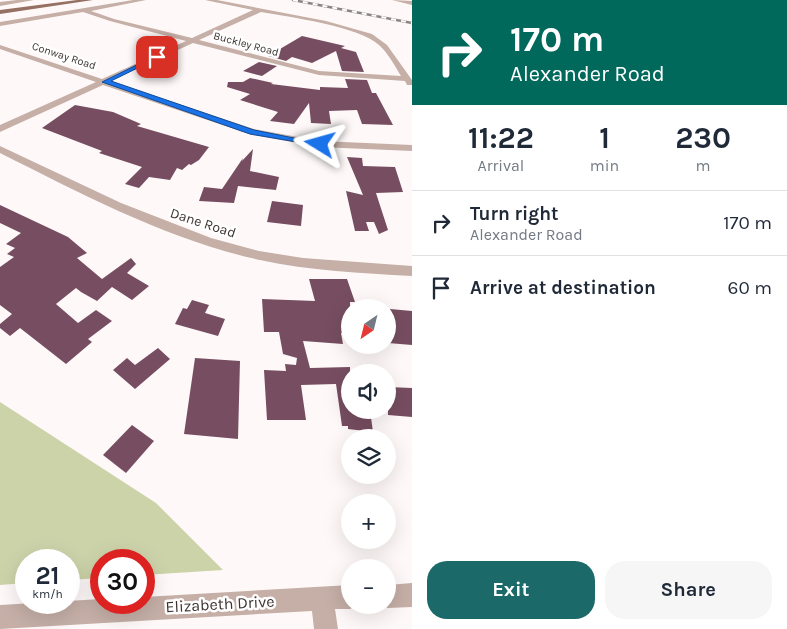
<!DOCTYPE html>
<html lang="en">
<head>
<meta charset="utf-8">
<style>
  :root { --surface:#fff; --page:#f6f6f7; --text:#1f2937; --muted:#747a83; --line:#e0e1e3; --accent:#1c6969 }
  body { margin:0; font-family:Karla,sans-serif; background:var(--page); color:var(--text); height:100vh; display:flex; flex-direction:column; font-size:19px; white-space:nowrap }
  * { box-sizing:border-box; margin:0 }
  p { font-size:16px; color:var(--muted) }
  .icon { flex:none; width:28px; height:28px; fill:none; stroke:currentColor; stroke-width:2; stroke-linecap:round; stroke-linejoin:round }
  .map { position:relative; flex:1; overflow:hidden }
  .panel { display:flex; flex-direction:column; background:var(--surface); width:375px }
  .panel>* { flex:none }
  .top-card { background:#00695c; color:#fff; overflow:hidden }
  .needle { width:32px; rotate:215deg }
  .fabs { position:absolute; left:341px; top:299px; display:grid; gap:10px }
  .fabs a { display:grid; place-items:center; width:55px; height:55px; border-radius:50%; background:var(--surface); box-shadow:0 5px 20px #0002; font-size:25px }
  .speed { position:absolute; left:15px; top:549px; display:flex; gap:10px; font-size:25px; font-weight:700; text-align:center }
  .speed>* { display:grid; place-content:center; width:65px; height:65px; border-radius:50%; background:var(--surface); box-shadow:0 5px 20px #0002; line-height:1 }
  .speed small { font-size:12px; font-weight:400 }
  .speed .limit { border:8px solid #d22; background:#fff; color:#111 }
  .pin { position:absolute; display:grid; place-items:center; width:42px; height:42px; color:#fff; margin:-21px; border-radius:10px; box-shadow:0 2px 8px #0006 }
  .me { position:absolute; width:55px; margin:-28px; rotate:278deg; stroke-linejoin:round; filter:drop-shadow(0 0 4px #0008) }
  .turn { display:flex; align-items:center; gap:18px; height:105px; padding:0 15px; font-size:22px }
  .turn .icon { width:65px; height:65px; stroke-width:2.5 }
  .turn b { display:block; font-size:35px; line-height:42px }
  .eta { display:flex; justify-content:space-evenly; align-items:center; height:85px; text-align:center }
  .eta b { font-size:30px; font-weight:700; line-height:35px }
  .cta { display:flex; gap:10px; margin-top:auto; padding:10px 15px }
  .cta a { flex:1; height:58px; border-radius:20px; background:var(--accent); color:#fff; font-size:20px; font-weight:700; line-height:58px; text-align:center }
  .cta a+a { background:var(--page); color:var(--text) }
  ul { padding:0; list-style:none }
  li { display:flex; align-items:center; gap:15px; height:65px; padding:0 15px; border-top:1px solid var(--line) }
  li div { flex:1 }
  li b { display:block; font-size:19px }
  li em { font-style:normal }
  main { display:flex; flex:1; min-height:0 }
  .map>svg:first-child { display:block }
  .green { fill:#cdd3a9 }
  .building { fill:#774e61 }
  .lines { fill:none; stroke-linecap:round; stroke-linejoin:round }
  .minor { fill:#c5afa7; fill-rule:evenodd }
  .major { fill:#957063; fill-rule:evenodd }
  .rail-casing { stroke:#8b8482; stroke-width:2.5 }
  .rail { stroke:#fff; stroke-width:2; stroke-dasharray:5; stroke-linecap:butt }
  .route { fill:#1a73e8; stroke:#114b97 }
  .labels { text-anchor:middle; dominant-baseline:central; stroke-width:5; stroke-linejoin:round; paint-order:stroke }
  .far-street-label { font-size:11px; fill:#3c3431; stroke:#fff }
  .street-label { font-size:14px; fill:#3c3431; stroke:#fff }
  .near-street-label { font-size:16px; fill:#3c3431; stroke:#fff }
</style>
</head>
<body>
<main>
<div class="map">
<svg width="412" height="629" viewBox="0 0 412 629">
  <rect width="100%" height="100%" fill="#fef9f8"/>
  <path class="green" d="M 0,402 L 156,503 L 223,570 L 144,575 L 144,560 L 101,560 L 101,578 L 69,580 L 69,560 L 26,560 L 26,583 L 0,585 Z"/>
  <path class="building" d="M 302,36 L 345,46 L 341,48 L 356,52 L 364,72 L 342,71 L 336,51 L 312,63 L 292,57 L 286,61 L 268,56 Z
    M 259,62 L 277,66 L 262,76 L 243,71 Z
    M 250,78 L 273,83 L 271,84 L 320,90 L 320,87 L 348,88 L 345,79 L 367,80 L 372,93 L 376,93 L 393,125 L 362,124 L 357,110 L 329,111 L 331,124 L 311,123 L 309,103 L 294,124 L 270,121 L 278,112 L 240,100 L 250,94 L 227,87 L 228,82 L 243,82 Z
    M 75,105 L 113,112 L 141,124 L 137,126 L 209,147 L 199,160 L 191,165 L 189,164 L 182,170 L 177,168 L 170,180 L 149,177 L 139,188 L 125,184 L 142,167 L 99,153 L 102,151 L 42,128 Z
    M 253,149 L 250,171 L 279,177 L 276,190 L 238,186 L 234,203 L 199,201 L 204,187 L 222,189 L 243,158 L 242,161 Z
    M 347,157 L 362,158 L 363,166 L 395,167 L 403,192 L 376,193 L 388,230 L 379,234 L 374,222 L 366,222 L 369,231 L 355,231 L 346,191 L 363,195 Z
    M 272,201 L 303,205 L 301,226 L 267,222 Z
    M 0,205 L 68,237 L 87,253 L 77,258 L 102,279 L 131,258 L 136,264 L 127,273 L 149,286 L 132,300 L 112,287 L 97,301 L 81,292 L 76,288 L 56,304 L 78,323 L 96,310 L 112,321 L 88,339 L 92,342 L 66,364 L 20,328 L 10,336 L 0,328 L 0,324 L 12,314 L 0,305 L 0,267 L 14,257 L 7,254 L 15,248 L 6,244 L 21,233 L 0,223 Z
    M 309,279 L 347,279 L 355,302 L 350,302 L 350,333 L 341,333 L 343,344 L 303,341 L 310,368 L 350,367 L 350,410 L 370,410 L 373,432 L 348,429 L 348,426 L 342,426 L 336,384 L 301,385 L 306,420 L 267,420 L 264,370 L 286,371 L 285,364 L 296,365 L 297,358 L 283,354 L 279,332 L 264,332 L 262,299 L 315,301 Z
    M 192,300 L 209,305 L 205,313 L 225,319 L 218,336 L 175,324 L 183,308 L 187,309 Z
    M 390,309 L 412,311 L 412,345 L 388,343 L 388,328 L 394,328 Z
    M 158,348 L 170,359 L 135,389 L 113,370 L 127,358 L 135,365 Z
    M 195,358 L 240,361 L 238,439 L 184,434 Z
    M 388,387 L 412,388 L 412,417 L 388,415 Z
    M 132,425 L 154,441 L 126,473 L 103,455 Z"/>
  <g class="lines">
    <path class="minor" d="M 17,0 L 34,0 L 0,6 L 0,2 Z
      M 133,0 L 146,0 L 91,11 L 114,19 L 192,38 L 253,10 L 205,0 L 217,0 L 326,21 L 372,34 L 387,45 L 412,80 L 412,85 L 407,85 L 405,81 L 319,75 L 193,43 L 110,81 L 254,129 L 320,141 L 412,145 L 412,151 L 320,147 L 252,135 L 103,85 L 0,132 L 0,125 L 96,82 L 0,49 L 0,45 L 102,79 L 186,41 L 110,21 L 83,12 L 0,26 L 0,22 ZM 261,12 C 289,17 358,26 379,45 C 388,53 395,66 401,76 L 319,71 L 199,40 Z
      M 392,0 L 412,1 L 412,5 Z
      M 0,146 L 121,203 L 211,238 L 259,251 L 303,258 L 412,266 L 412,276 C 361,273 310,271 260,260 C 168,240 84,195 0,153 Z
      M 412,583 L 412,607 L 388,608 L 382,605 L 388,605 L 388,585 Z
      M 350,585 L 350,605 L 358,605 L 350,609 L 335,609 L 338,629 L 314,629 L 312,611 L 0,629 L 0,605 L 101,599 L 101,602 L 144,602 L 144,597 Z"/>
    <path class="major" d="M 77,0 L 93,0 L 0,14 L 0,10 Z"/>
    <defs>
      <path id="rail" d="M 293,0 L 412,23"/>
    </defs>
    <use href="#rail" class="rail-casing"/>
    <use href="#rail" class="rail"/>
  </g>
  <path class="route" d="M 155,56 L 160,57 L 111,81 L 254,130 L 324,144 L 320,146 L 250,134 L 102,82 Z"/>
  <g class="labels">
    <g class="far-street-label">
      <text transform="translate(246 44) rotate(15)">Buckley Road</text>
      <text transform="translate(64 56) rotate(18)">Conway Road</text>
    </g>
    <g class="street-label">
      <text transform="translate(203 223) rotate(18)">Dane Road</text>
    </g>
    <g class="near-street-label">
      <text transform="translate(220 604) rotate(-3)">Elizabeth Drive</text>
    </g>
  </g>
</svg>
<div class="fabs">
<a><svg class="needle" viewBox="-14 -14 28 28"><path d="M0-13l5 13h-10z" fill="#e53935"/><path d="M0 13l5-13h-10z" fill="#747a83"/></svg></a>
<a><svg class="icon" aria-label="sound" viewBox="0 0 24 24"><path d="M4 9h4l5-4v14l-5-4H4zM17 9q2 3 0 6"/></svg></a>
<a><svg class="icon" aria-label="layers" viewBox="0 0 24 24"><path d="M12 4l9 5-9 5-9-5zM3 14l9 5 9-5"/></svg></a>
<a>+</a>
<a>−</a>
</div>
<div class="speed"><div>21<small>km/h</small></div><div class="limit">30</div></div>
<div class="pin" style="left:157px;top:57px;background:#d93025"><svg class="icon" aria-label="arrive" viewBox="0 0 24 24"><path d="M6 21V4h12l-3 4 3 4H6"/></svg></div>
<svg class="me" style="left:320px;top:144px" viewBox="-20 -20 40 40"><path d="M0-17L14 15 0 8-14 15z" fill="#1a73e8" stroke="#fff" stroke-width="4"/></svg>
</div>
<section class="panel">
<div class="top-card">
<div class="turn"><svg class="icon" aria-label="right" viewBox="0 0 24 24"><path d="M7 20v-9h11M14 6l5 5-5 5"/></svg><div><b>170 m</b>Alexander Road</div></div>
</div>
<div class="eta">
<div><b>11:22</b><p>Arrival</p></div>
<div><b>1</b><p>min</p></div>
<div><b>230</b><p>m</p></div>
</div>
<ul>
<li><svg class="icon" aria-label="right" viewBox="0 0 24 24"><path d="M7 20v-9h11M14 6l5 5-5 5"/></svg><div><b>Turn right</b><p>Alexander Road</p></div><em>170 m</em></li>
<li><svg class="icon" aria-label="arrive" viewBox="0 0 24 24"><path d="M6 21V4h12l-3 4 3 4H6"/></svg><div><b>Arrive at destination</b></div><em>60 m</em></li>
</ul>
<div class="cta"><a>Exit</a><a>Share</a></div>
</section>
</main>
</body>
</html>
